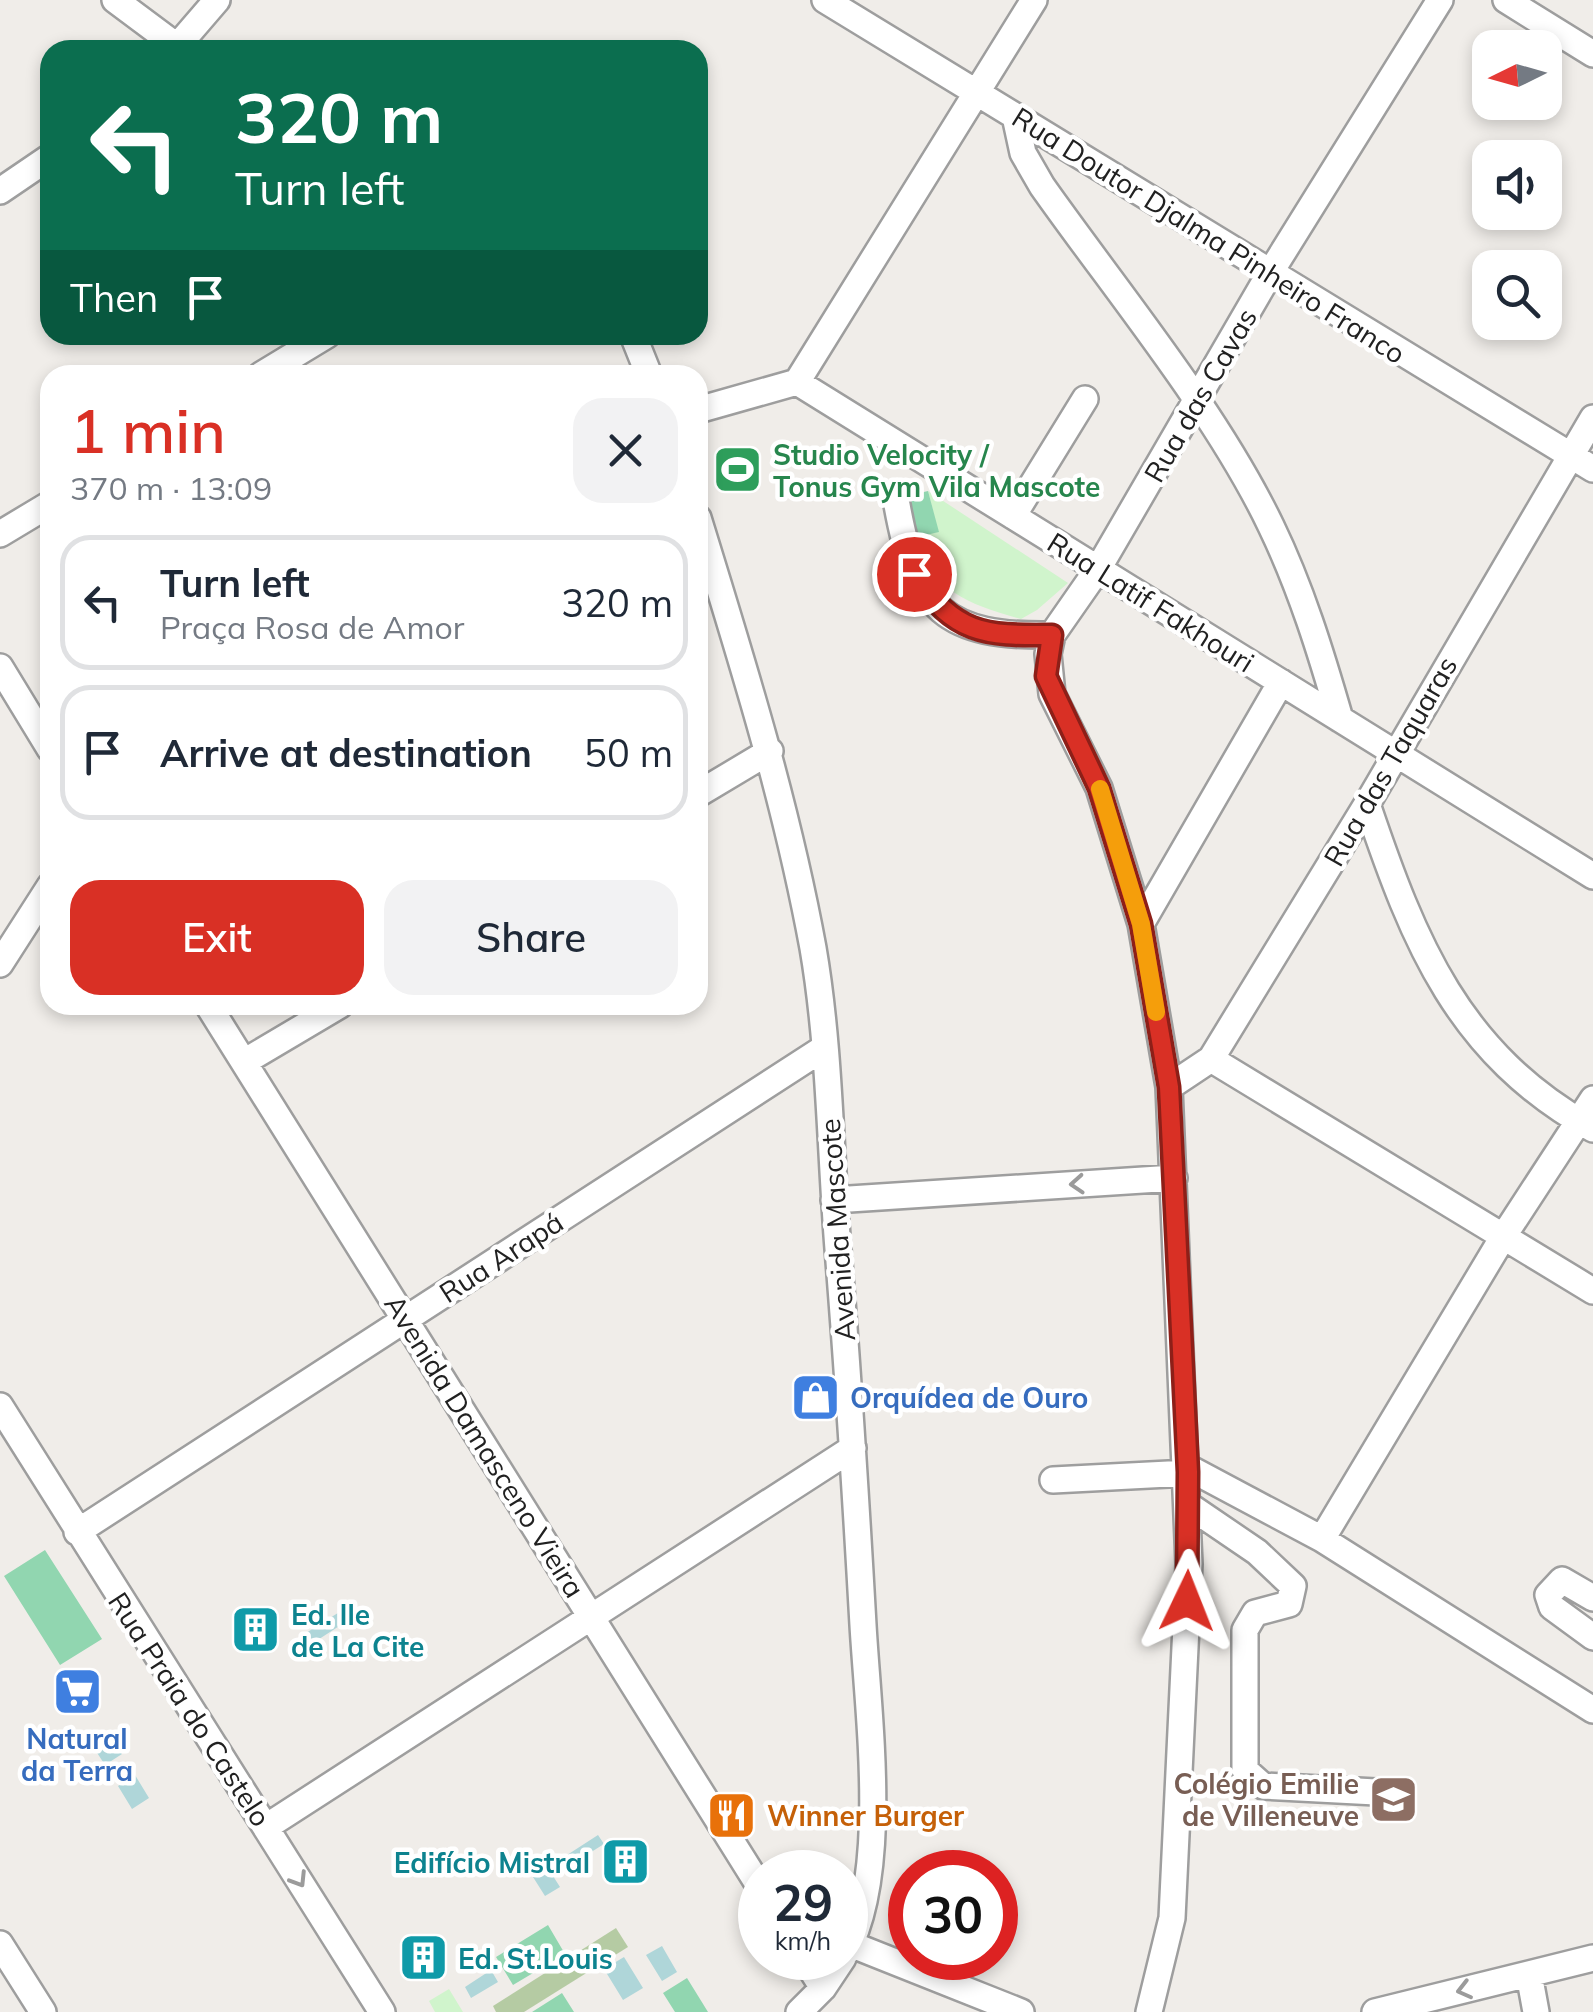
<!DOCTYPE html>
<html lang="en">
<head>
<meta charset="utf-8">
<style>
  :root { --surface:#fff; --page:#f2f2f3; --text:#1f2937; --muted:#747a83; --line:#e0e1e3; --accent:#d93025 }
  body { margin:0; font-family:Mulish,sans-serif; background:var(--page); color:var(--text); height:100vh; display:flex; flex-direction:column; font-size:38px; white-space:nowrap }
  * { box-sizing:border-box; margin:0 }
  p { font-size:32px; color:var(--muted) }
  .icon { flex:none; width:55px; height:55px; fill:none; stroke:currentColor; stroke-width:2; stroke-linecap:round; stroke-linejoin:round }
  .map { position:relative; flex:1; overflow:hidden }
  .details { position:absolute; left:40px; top:365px; width:668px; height:650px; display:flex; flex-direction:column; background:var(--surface); border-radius:30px; box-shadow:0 5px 15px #0003 }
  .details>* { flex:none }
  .hud { position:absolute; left:40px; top:40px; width:668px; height:305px; border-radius:30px; box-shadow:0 5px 15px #0003; background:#0b6e4f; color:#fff; overflow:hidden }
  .needle { width:65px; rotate:265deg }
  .tools { position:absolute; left:1472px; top:30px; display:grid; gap:20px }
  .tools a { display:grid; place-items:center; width:90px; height:90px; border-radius:20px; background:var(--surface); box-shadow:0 5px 15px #0003; font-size:50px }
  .speed { position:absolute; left:738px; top:1850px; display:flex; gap:20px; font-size:50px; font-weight:700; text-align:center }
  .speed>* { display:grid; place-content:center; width:130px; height:130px; border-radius:50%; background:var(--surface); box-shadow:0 5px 15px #0003; line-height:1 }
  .speed small { font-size:25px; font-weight:400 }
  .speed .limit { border:15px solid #d22; background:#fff; color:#111 }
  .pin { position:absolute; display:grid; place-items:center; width:85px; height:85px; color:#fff; margin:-42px; border:5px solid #fff; border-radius:50%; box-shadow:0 2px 10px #0007 }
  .me { position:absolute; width:110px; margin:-55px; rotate:2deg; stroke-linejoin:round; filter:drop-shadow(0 0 8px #0008) }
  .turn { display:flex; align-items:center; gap:35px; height:210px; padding:0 30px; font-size:45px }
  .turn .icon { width:130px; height:130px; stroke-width:2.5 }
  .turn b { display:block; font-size:70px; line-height:85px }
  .then { display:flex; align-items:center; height:95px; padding:0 30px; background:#0003; gap:20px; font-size:38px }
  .round { display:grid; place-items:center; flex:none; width:105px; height:105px; border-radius:30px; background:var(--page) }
  .overview { display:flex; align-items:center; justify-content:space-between; height:170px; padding:0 30px }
  h1 { font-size:60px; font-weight:600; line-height:75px; color:var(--accent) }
  .cta { display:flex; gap:20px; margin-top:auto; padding:20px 30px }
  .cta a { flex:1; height:115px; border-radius:30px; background:var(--accent); color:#fff; font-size:40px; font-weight:600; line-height:115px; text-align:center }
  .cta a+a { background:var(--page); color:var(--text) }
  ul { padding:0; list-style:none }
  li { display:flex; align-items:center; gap:30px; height:135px; margin:0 20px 15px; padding:0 10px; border:5px solid var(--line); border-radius:30px }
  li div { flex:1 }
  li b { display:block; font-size:38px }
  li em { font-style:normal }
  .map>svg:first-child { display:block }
  .forest { fill:#b5cba3 }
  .park { fill:#d0f4cc }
  .pitch { fill:#91d6b0 }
  .water { fill:#afd6d9 }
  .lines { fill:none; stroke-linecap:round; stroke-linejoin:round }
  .minor-casing { stroke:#9e9e9e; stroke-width:30 }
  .minor { stroke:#fff; stroke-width:25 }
  .oneway { stroke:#9b9b9b }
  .route-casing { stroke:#8d1f18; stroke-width:25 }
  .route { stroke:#d93025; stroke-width:18 }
  .slow { stroke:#f59e0b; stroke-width:18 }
  .labels { text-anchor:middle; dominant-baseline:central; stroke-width:9; stroke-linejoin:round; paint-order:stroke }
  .street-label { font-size:28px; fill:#212121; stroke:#fff }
  .leisure-label { font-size:28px; font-weight:bold; fill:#27864d; stroke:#fff; text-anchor:start }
  .shop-label { font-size:28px; font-weight:bold; fill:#366cbe; stroke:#fff; text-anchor:start }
  .culture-label { font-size:28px; font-weight:bold; fill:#0d838f; stroke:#fff; text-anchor:start }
  .education-label { font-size:28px; font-weight:bold; fill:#785e54; stroke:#fff; text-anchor:end }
  .food-label { font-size:28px; font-weight:bold; fill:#c56008; stroke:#fff; text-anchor:start }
</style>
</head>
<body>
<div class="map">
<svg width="1593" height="2012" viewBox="0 0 1593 2012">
  <rect width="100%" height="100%" fill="#f0ede9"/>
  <path class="forest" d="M 616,1928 L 628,1947 L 524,2012 L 496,2012 L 493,2006 Z"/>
  <path class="park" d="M 928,491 L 1068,583 L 1037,610 L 1021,619 C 969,604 933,593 917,537 L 938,531 Z
    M 449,1989 L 463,2012 L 435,2012 L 429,2001 Z"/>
  <path class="pitch" d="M 928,491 L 939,532 L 917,537 L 907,496 Z
    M 45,1550 L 102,1639 L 60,1665 L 4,1576 Z
    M 548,1925 L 565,1954 L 513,1985 L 496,1957 Z
    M 687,1978 L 708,2012 L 675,2012 L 663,1993 Z
    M 562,1993 L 574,2012 L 532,2012 Z"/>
  <path class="water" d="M 341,1611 L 347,1621 L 313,1643 L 306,1633 Z
    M 107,1731 L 122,1754 L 105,1765 L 90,1742 Z
    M 135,1775 L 149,1798 L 132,1809 L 118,1786 Z
    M 598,1835 L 604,1844 L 553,1876 L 560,1887 L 545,1896 L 533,1877 Z
    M 662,1946 L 677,1972 L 662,1981 L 646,1955 Z
    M 624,1957 L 643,1988 L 623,2000 L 604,1969 Z
    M 491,1970 L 498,1982 L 471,1998 L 465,1987 Z"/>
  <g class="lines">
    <defs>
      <path id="minor" d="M 115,0 L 182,50
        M 825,0 L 1593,469
        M 1506,0 L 1593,54
        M 174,50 L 217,0
        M 1015,116 L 1023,153 L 1042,186 C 1116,291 1216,411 1271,526 C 1301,588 1321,653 1340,719
        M 0,191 L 50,157
        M 633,335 L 649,375
        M 261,375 L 327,335
        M 797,382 L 1034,0
        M 698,410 L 797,382 L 1593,876
        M 897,505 C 916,610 945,637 1052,635
        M 1013,516 L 1085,399
        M 698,518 C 742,661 786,801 813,948 C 830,1047 830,1149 838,1249 C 848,1374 856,1500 863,1625 C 868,1714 890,1876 845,1954
        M 0,534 L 50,504
        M 0,667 L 50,749
        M 698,794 L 770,751
        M 1367,804 C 1414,943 1458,1054 1593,1129
        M 1141,924 L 1281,682
        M 0,964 L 50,886
        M 208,1005 L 760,1887
        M 1211,1059 L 1593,1291
        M 244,1062 L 340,1005
        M 1169,1087 L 1211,1059 L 1367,804 L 1593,418
        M 834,1200 L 1174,1178
        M 0,1406 L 382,2012
        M 1187,1467 L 1322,1539 L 1593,1710
        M 1053,1480 L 1188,1473
        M 1188,1505 L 1257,1552 L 1293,1586 L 1289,1604 L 1255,1613 L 1245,1630 L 1245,1770 L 1263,1786 L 1376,1792
        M 77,1532 L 824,1048
        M 1322,1539 L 1503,1237 L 1593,1099
        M 1593,1598 L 1562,1580 L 1548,1595 L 1552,1607 L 1593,1637
        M 266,1827 L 853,1448
        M 0,1944 L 43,2012
        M 850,1944 L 1021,2012
        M 804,1958 L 823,1988
        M 1529,1974 L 1536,2012
        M 799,2012 L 823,1988 L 843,1958
        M 1149,2012 L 1172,1918 L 1189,1564 L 1169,1087 L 1141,924 L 1099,788 L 1052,694 L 1048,654 L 1052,635 L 1098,569 L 1270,273 L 1440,0
        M 1375,2012 L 1593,1958"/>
    </defs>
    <use href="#minor" class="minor-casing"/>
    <use href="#minor" class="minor"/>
  </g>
  <defs><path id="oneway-chevron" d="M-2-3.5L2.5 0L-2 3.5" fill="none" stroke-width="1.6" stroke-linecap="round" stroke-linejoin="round" transform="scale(2.5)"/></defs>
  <g class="oneway">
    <use href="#oneway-chevron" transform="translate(1077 1184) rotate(176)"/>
    <use href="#oneway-chevron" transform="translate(299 1880) rotate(58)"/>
    <use href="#oneway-chevron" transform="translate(1464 1990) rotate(166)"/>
  </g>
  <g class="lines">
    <defs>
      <path id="route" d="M 914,574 C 955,634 983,636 1052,635 L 1046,676 L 1099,788 L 1141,924 L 1169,1087 L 1188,1472 L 1187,1601"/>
    </defs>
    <use href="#route" class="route-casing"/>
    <use href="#route" class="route"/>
    <path class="slow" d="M 1100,789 L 1141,924 L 1156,1012"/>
  </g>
  <defs>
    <symbol id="stadium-square" viewBox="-11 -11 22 22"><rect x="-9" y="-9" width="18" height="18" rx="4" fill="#2e9e5b" stroke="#fff"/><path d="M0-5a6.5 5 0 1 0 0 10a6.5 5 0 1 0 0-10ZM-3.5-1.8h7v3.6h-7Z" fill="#fff"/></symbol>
    <symbol id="shop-square" viewBox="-11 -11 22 22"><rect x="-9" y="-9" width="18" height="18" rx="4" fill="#3f7fe0" stroke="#fff"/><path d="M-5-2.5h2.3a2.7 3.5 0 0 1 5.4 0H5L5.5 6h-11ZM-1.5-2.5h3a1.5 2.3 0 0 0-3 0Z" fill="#fff"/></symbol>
    <symbol id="building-square" viewBox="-11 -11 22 22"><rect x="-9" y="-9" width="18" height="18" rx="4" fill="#0f9aa8" stroke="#fff"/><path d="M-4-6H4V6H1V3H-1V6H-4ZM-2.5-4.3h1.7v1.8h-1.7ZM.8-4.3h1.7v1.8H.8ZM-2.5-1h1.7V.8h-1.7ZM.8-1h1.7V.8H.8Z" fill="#fff"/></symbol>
    <symbol id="supermarket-square" viewBox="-11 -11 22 22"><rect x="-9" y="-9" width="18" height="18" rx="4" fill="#3f7fe0" stroke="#fff"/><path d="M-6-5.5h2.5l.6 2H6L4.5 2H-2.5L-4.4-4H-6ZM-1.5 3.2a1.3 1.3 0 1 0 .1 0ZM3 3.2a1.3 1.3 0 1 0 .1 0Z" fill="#fff"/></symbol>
    <symbol id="school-square" viewBox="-11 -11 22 22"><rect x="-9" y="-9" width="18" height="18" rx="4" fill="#8d6e63" stroke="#fff"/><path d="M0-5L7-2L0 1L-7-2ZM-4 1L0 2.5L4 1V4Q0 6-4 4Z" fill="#fff"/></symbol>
    <symbol id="restaurant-square" viewBox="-11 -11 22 22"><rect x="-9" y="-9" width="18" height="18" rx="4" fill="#e8710a" stroke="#fff"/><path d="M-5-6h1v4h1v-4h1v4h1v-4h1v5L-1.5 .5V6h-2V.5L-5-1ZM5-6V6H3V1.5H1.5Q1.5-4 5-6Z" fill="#fff"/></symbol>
  </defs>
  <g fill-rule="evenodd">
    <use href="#stadium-square" x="710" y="442" width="55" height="55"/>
    <use href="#shop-square" x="788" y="1370" width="55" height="55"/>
    <use href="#building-square" x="228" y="1602" width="55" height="55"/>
    <use href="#supermarket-square" x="50" y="1664" width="55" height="55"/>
    <use href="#school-square" x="1366" y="1772" width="55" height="55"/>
    <use href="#restaurant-square" x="704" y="1788" width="55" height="55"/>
    <use href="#building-square" x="598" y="1834" width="55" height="55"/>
    <use href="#building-square" x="396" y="1930" width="55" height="55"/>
  </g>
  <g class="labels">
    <g class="street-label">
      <text transform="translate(1209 235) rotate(32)">Rua Doutor Djalma Pinheiro Franco</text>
      <text transform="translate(1200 395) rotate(-60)">Rua das Cavas</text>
      <text transform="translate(1151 602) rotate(32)">Rua Latif Fakhouri</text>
      <text transform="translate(1390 761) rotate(-60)">Rua das Taquaras</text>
      <text transform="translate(837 1230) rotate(-94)">Avenida Mascote</text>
      <text transform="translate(501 1257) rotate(-33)">Rua Arapá</text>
      <text transform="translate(485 1446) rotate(58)">Avenida Damasceno Vieira</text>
      <text transform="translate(190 1709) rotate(57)">Rua Praia do Castelo</text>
    </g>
    <g class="leisure-label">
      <text x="773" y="454">Studio Velocity /<tspan x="773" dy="32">Tonus Gym Vila Mascote</tspan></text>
    </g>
    <g class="shop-label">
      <text x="850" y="1397">Orquídea de Ouro</text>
      <text x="77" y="1738" text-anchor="middle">Natural<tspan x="77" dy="32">da Terra</tspan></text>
    </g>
    <g class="culture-label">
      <text x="291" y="1614">Ed. Ile<tspan x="291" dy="32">de La Cite</tspan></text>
      <text x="590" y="1862" text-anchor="end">Edifício Mistral</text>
      <text x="458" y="1958">Ed. St.Louis</text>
    </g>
    <g class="education-label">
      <text x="1359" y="1783">Colégio Emilie<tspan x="1359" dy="32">de Villeneuve</tspan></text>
    </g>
    <g class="food-label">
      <text x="767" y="1815">Winner Burger</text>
    </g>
  </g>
</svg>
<div class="tools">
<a><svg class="needle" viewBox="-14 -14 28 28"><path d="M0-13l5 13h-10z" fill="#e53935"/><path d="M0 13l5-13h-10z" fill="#747a83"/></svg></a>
<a><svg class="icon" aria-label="sound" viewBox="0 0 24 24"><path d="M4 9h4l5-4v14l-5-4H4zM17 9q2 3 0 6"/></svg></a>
<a><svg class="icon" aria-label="search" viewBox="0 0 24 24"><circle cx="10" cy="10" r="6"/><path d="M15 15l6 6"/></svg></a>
</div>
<div class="speed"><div>29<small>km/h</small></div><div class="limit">30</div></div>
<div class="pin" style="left:914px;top:574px;background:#d93025"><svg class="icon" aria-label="arrive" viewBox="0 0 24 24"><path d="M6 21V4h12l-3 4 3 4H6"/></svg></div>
<svg class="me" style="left:1187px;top:1601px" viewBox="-20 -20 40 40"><path d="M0-17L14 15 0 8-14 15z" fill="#d93025" stroke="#fff" stroke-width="4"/></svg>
<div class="hud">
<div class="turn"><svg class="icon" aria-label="left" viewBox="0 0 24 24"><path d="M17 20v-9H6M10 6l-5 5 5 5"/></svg><div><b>320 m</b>Turn left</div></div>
<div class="then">Then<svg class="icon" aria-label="arrive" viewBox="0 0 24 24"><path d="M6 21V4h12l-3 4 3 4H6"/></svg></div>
</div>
<section class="details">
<div class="overview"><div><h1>1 min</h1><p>370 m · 13:09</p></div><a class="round"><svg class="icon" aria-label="close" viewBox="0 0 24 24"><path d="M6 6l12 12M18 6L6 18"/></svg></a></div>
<ul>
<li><svg class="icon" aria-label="left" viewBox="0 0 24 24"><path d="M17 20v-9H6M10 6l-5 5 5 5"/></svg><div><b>Turn left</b><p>Praça Rosa de Amor</p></div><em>320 m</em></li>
<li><svg class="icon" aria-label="arrive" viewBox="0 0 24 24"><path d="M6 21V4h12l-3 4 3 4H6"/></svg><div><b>Arrive at destination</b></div><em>50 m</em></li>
</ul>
<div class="cta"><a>Exit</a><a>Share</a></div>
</section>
</div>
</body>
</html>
